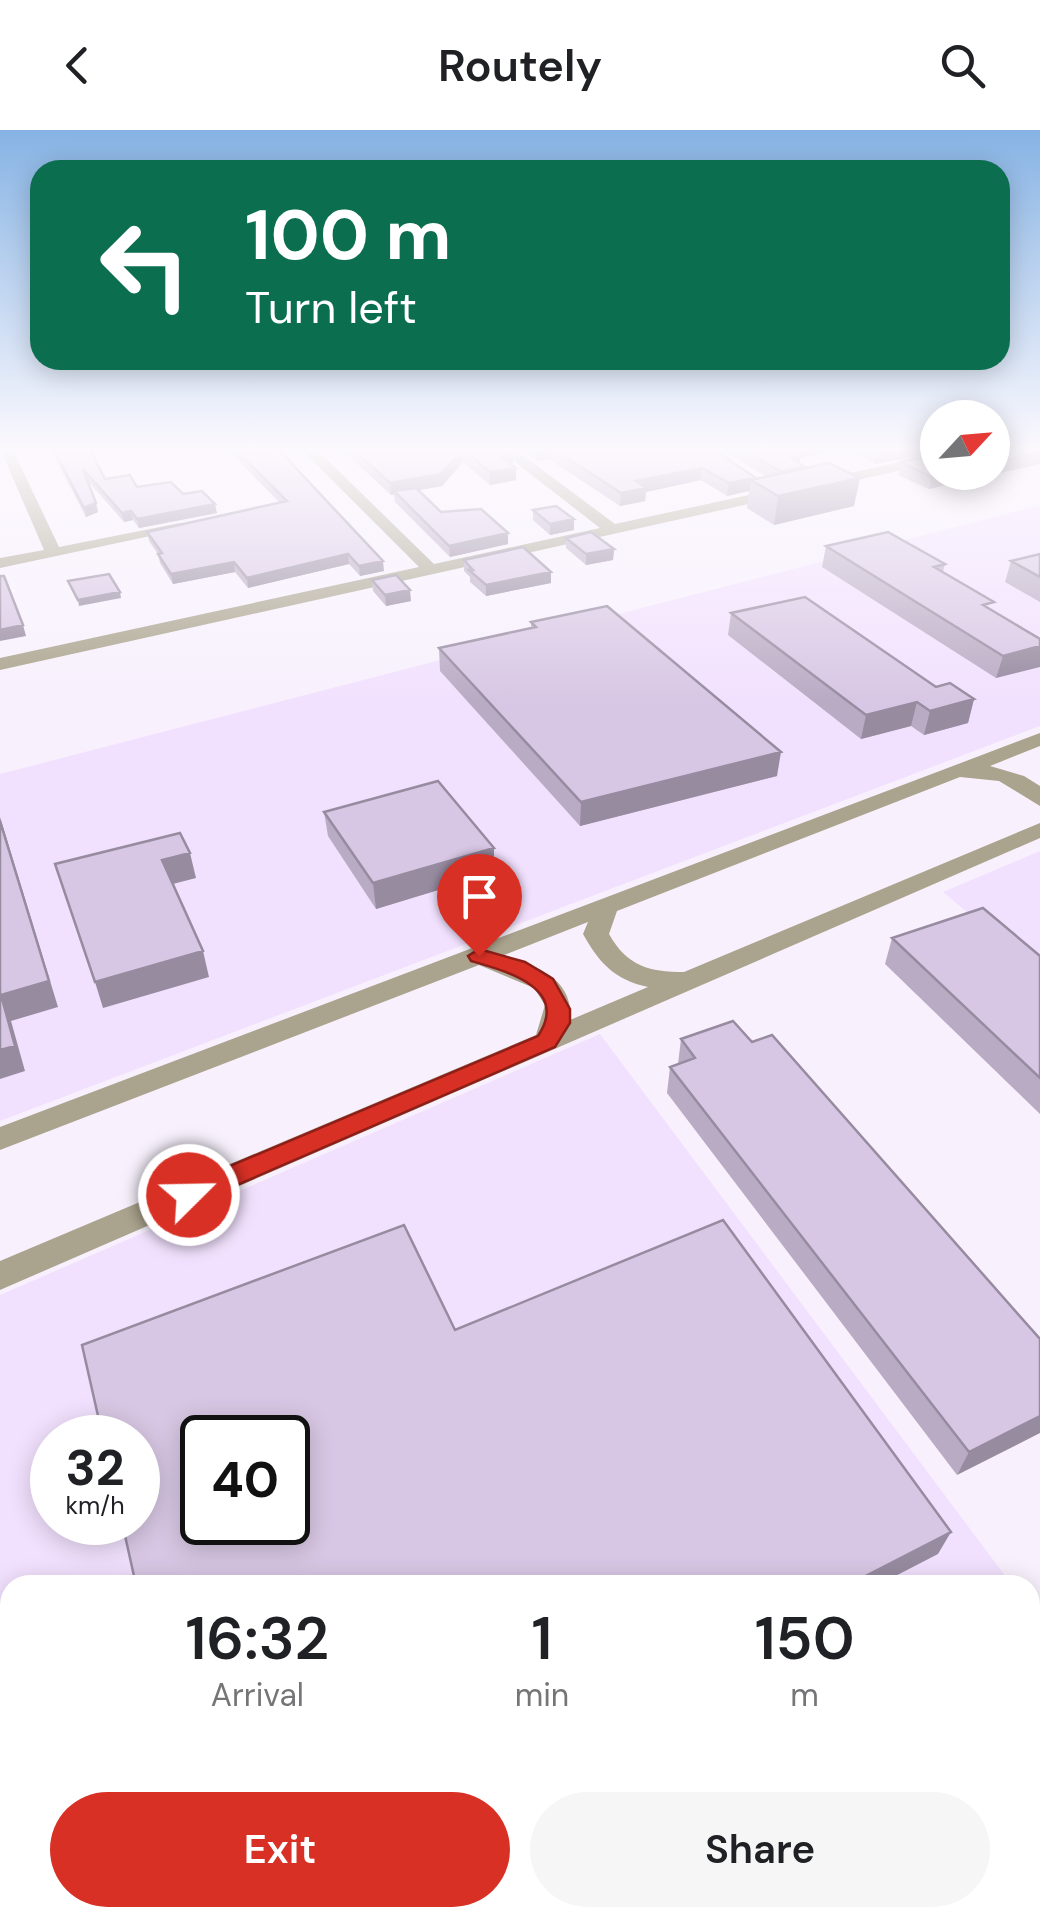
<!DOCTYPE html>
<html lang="en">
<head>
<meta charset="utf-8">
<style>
  :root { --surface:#fff; --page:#f6f6f6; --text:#202124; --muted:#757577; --accent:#d93025 }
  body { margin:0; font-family:"DM Sans",sans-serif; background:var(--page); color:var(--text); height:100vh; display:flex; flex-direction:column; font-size:38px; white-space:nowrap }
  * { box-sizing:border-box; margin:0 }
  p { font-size:32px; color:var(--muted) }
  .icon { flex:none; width:55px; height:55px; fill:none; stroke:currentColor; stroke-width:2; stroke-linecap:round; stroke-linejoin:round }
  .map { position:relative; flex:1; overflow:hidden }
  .drawer { position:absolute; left:0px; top:1445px; width:1040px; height:352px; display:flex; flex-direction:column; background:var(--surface); border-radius:30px 30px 0 0; box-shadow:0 5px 25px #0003 }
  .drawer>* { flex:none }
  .hud { position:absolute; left:30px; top:30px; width:980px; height:210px; border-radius:30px; box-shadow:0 5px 25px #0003; background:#0b6e4f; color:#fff; overflow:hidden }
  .needle { width:65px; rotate:64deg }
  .fabs { position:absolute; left:920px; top:270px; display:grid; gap:20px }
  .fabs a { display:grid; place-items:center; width:90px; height:90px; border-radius:50%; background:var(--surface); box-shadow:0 5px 25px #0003; font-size:50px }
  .speed { position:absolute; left:30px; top:1285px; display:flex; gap:20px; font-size:50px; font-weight:700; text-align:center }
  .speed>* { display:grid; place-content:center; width:130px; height:130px; border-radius:50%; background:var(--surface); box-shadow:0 5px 25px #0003; line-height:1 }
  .speed small { font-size:25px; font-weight:400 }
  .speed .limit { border:5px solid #111; border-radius:15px; background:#fff; color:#111 }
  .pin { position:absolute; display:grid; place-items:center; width:85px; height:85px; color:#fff; margin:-102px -42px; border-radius:50% 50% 50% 0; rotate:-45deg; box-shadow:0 0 10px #0007 }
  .pin .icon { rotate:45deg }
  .me { position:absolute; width:110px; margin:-55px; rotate:67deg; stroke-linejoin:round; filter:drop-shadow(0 0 8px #0008) }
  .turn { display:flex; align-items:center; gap:35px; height:210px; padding:0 50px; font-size:45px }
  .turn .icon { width:130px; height:130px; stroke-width:2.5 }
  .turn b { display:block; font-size:70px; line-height:85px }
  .eta { display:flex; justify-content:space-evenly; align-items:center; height:170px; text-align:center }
  .eta b { font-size:60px; font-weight:600; line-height:70px }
  .button { display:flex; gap:20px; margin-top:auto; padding:20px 50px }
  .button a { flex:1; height:115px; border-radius:60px; background:var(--accent); color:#fff; font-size:40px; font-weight:600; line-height:115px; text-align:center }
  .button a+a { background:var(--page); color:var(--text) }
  header { display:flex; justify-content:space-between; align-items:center; height:130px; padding:0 50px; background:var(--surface); font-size:45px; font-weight:600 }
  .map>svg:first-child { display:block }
  .built { fill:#f2e1fe; fill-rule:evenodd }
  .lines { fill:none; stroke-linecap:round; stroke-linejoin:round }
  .stream { stroke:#94b1dd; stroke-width:11 }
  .minor { fill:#aaa38d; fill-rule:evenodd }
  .wall { fill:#baabc4 }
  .shaded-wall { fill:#978ba0 }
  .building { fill:#d8c7e4; stroke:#978ba0; stroke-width:2.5; fill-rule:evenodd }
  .route { fill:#d93025; stroke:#8d1f18; stroke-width:2.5 }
</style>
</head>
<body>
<header><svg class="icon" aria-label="back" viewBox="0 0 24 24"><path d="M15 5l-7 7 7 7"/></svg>Routely<svg class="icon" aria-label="search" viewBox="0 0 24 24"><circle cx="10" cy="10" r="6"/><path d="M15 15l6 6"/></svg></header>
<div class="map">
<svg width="1040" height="1797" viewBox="0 0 1040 1797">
  <rect width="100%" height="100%" fill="#f8f1fd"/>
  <path class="built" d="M 1040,375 L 1040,596 L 0,991 L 0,644 Z
    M 1040,721 L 1040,844 L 943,762 Z
    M 600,904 L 1012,1455 L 10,1455 L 10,1788 L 596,1788 L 582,1797 L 0,1797 L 0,1165 ZM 52,1308 L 138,1308 L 138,1392 L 52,1392 ZM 202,1308 L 288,1308 L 288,1392 L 202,1392 Z
    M 1040,1712 L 1040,1797 L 942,1797 L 953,1788 L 1030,1788 L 1030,1721 Z"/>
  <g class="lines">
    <path class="stream" d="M 1030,1581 L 1040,1573
      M 755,1797 L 768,1788"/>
    <path class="minor" d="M 0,318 L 12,318 L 59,417 L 180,393 L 188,398 L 0,438 L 0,428 L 44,420 Z
      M 300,318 L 315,318 L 434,434 L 600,398 L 497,318 L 513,318 L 615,394 L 938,324 L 938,332 L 0,540 L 0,528 L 419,437 Z
      M 1040,603 L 1040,616 L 990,636 L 1024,646 L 1040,656 L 1040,676 L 999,651 L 960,647 L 617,781 L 609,804 C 627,836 649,842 684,842 L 1040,693 L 1040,708 L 0,1160 L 0,1131 L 536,905 L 545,875 L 534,858 L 479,835 L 0,1020 L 0,997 ZM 588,792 L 583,804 C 599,833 615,850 648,857 L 570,890 C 574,849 537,836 504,825 Z"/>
  </g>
  <path class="wall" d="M 50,318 L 89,318 L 105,349 L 137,357 L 183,364 L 217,383 L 139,398 L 133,390 L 124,392 L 87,350 L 98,382 L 86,387 Z
    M 232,318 L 277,318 L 384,441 L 360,446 L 349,434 L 248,458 L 235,442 L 173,454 L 160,433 L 158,424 L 149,411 L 147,402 L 280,373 L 233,325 Z
    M 340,318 L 506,318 L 513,336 L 516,338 L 516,350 L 490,355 L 463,332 L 442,356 L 419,360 L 441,382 L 508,403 L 508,414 L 450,427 L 395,372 L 394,365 L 391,365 Z
    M 519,318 L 711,318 L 756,349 L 767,347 L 719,318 L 938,318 L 938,322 L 875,334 L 846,319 L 800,328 L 800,333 L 804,339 L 854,376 L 774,395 L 747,378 L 749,361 L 727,366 L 701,350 L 646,362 L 645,371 L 620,376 L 549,329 L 537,331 Z
    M 938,324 L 929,359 L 898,345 L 901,332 Z
    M 533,380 L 574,389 L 574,400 L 550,405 L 533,390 Z
    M 566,408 L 614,419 L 613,430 L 586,435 L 566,418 Z
    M 826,416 L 945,434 L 943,442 L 992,480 L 1040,509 L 996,548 L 822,437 Z
    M 1040,424 L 1040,472 L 1005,452 L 1011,431 Z
    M 464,430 L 551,453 L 486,466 L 470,452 L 470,447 L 464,441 Z
    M 372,450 L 411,471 L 386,476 L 373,461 Z
    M 731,483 L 974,569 L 968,593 L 924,605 L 911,596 L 861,609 L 728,505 Z
    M 531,492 L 777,646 L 580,696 L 440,541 L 439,518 L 531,498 Z
    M 324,682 L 494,718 L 494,743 L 376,779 L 328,706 Z
    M 892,808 L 1040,826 L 1040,984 L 885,834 Z
    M 681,909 L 752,912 L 1040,1209 L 957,1345 L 667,963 L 670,937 L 678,934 Z"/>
  <path class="shaded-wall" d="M 550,318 L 549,329 L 537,331 L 537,319 Z
    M 788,318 L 846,318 L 800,328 L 799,338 L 789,340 Z
    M 895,318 L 938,318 L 938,322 L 875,334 L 878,321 Z
    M 463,319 L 463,332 L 442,356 L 397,364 L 394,361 L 394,365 L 391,365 L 390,353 Z
    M 1040,322 L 1040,334 L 929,359 L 931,347 L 950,342 L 992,342 L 992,333 Z
    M 513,323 L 513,335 L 500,326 Z
    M 516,338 L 516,350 L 490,355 L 490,342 Z
    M 702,338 L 701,350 L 646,362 L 645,371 L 620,376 L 621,363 L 636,351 Z
    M 756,348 L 751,350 L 749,361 L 727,366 L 729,353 Z
    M 860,348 L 854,376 L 774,395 L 778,366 Z
    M 96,373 L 98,382 L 86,387 L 84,378 Z
    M 215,374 L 217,383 L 139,398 L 137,389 Z
    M 131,381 L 133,390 L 124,392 L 122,383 Z
    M 574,389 L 574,400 L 550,405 L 550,394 Z
    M 508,403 L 508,414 L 450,427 L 449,416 Z
    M 614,419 L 613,430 L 586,435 L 586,424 Z
    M 348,424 L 349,434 L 248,458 L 247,448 Z
    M 383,431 L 384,441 L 360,446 L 359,436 Z
    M 234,432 L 235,442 L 173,454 L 171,444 Z
    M 551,442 L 551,453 L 486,466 L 486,455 Z
    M 410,460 L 411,471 L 386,476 L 385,465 Z
    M 120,462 L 121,468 L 79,476 L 78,470 Z
    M 23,495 L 26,506 L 0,511 L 0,500 Z
    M 1040,516 L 1040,537 L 996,548 L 1003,526 Z
    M 974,569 L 968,593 L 924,605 L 930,581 Z
    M 917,572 L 911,596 L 861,609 L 866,585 Z
    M 781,622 L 777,646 L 580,696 L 581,672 Z
    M 0,687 L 58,877 L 11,891 L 25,941 L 0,949 Z
    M 494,718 L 494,743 L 376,779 L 373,753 Z
    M 190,723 L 196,748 L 169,755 L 162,730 Z
    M 203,821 L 209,847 L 103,878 L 95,852 Z
    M 1040,1286 L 1040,1303 L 957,1345 L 969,1322 Z
    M 951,1402 L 938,1424 L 878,1455 L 848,1455 Z"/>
  <path class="building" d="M 53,318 L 89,318 L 105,349 L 130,345 L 137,357 L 171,352 L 183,364 L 202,361 L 215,374 L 137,389 L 131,381 L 122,383 L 83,339 L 96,373 L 84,378 Z
    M 234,318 L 277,318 L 383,431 L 359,436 L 348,424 L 247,448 L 234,432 L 171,444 L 158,424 L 162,423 L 147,402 L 287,371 Z
    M 352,318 L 506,318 L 513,323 L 500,326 L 516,338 L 490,342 L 463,319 L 441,344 L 390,353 Z
    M 552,318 L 711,318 L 756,348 L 729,353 L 702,338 L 636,351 L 646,358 L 621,363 Z
    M 741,318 L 789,318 L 788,318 L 801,325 L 791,327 L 804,337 L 781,342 Z
    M 871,318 L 895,318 L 878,321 Z
    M 992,318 L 1040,318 L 1040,322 L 992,333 Z
    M 938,324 L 938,342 L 950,342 L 931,347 L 901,332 Z
    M 829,333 L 860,348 L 778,366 L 751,350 Z
    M 416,358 L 441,382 L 481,379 L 508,403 L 449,416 L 394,361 Z
    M 556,376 L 574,389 L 550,394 L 533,380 Z
    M 591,402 L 614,419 L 586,424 L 566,408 Z
    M 888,402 L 945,434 L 934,437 L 994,472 L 983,475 L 1040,509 L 1040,516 L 1003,526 L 826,416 Z
    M 523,417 L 551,442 L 486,455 L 469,440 L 473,440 L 464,430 Z
    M 1040,424 L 1040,447 L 1011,431 Z
    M 109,444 L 120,462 L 78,470 L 68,451 Z
    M 396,445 L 410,460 L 385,465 L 372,450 Z
    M 0,446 L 4,446 L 23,495 L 0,500 Z
    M 805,467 L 936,557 L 950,553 L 974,569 L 930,581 L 917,572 L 866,585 L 731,483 Z
    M 607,476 L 781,622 L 581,672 L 439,518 L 536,497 L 531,492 Z
    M 438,651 L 494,718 L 373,753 L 324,682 Z
    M 0,691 L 49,851 L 1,865 L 15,916 L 0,920 Z
    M 180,703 L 190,723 L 162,730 L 203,821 L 95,852 L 55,734 Z
    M 983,778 L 1040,826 L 1040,948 L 892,808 Z
    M 733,891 L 752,912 L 772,905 L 1040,1209 L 1040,1286 L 969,1322 L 670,937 L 695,928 L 681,909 Z
    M 723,1090 L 951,1402 L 848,1455 L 136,1455 L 122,1392 L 138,1392 L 138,1308 L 103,1308 L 82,1215 L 404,1095 L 455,1200 ZM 202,1308 L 288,1308 L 288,1392 L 202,1392 Z
    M 207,1788 L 467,1788 L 470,1797 L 190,1797 Z"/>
  <linearGradient id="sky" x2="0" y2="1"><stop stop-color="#86b3e4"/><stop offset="0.56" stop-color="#fcf9fe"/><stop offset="1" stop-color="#fcf9fe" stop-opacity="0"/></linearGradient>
  <rect width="1040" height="570" fill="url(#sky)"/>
  <path class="route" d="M 479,819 L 525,832 L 553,849 L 570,879 L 570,893 L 555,917 L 198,1072 L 189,1075 L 180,1072 L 176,1065 L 180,1057 L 538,906 C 570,858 506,841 471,831 L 468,826 Z"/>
</svg>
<div class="fabs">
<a><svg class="needle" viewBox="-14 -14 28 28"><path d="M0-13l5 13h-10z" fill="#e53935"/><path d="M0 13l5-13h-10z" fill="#757577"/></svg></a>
</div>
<div class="speed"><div>32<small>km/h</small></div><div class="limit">40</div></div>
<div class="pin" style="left:479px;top:826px;background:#d93025"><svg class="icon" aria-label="arrive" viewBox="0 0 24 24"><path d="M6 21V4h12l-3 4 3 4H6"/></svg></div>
<svg class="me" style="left:189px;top:1065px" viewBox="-20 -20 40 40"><circle r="17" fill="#d93025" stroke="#fff" stroke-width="3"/><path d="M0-11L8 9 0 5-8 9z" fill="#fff"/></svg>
<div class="hud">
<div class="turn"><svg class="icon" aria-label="left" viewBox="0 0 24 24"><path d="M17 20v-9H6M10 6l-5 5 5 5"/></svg><div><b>100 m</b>Turn left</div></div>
</div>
<section class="drawer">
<div class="eta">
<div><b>16:32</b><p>Arrival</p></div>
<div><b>1</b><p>min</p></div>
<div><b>150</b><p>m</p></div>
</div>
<div class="button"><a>Exit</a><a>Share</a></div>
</section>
</div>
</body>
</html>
